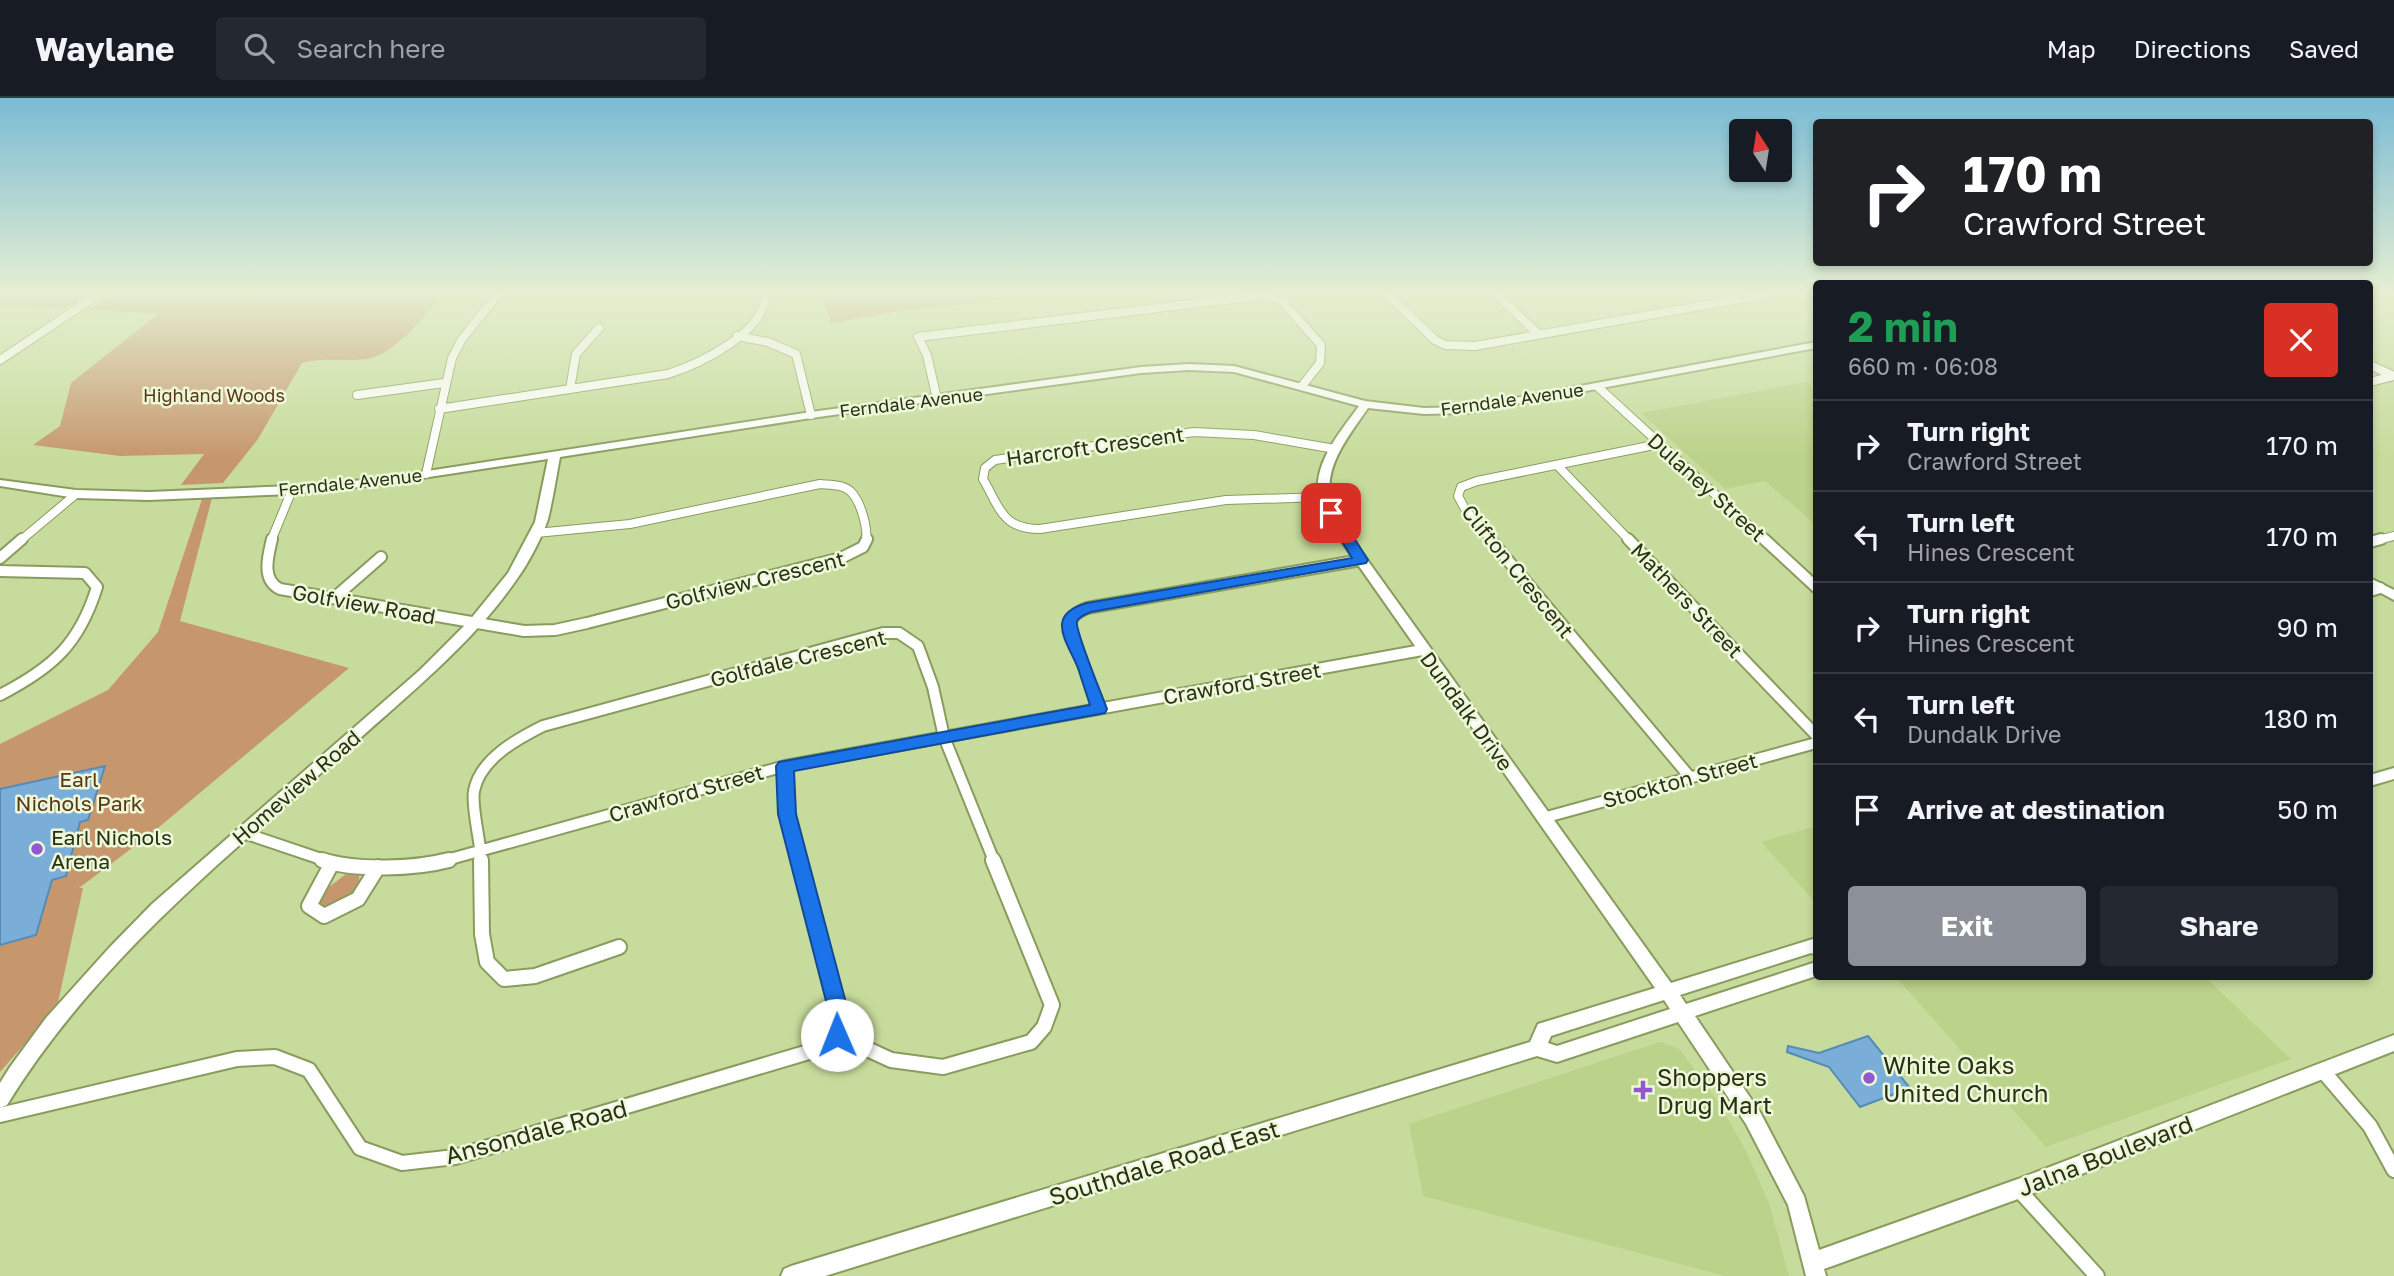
<!DOCTYPE html>
<html lang="en">
<head>
<meta charset="utf-8">
<style>
  :root { --surface:#171b24; --page:#242831; --text:#f1f3f6; --muted:#9ea1a6; --line:#363941; --accent:#8c9099 }
  body { margin:0; font-family:"Golos Text",sans-serif; background:var(--page); color:var(--text); height:100vh; display:flex; flex-direction:column; font-size:26px; white-space:nowrap }
  * { box-sizing:border-box; margin:0 }
  p { font-size:23px; color:var(--muted) }
  .icon { flex:none; width:38px; height:38px; fill:none; stroke:currentColor; stroke-width:2; stroke-linecap:round; stroke-linejoin:round }
  .map { position:relative; flex:1; overflow:hidden }
  .details { position:absolute; left:1813px; top:182px; width:560px; height:700px; display:flex; flex-direction:column; background:var(--surface); border-radius:7px; box-shadow:0 4px 10px #0003 }
  .details>* { flex:none }
  .hud { position:absolute; left:1813px; top:21px; width:560px; height:147px; border-radius:7px; box-shadow:0 4px 10px #0003; background:#202124; color:#fff; overflow:hidden }
  .needle { width:46px; rotate:348deg }
  .tools { position:absolute; left:1729px; top:21px; display:grid; gap:14px }
  .tools a { display:grid; place-items:center; width:63px; height:63px; border-radius:7px; background:var(--surface); box-shadow:0 4px 10px #0003; font-size:35px }
  .pin { position:absolute; display:grid; place-items:center; width:60px; height:60px; color:#fff; margin:-30px; border-radius:14px; box-shadow:0 4px 10px #0006 }
  .me { position:absolute; width:77px; margin:-38px; rotate:359deg; stroke-linejoin:round; filter:drop-shadow(0 0 5px #0008) }
  .turn { display:flex; align-items:center; gap:24px; height:147px; padding:0 35px; font-size:32px }
  .turn .icon { width:91px; height:91px; stroke-width:2.5 }
  .turn b { display:block; font-size:49px; line-height:60px }
  .round { display:grid; place-items:center; flex:none; width:74px; height:74px; border-radius:7px; background:var(--page) }
  .headline { display:flex; align-items:center; justify-content:space-between; height:119px; padding:0 35px }
  h1 { font-size:42px; font-weight:700; line-height:52px; color:#1e9e55 }
  .primary-button { display:flex; gap:14px; margin-top:auto; padding:14px 35px }
  .primary-button a { flex:1; height:80px; border-radius:7px; background:var(--accent); color:#fff; font-size:28px; font-weight:700; line-height:80px; text-align:center }
  .primary-button a+a { background:var(--page); color:var(--text) }
  ul { padding:0; list-style:none }
  li { display:flex; align-items:center; gap:21px; height:91px; padding:0 35px; border-top:2px solid var(--line) }
  li div { flex:1 }
  li b { display:block; font-size:26px }
  li em { font-style:normal }
  header { display:flex; align-items:center; gap:42px; box-sizing:border-box; height:98px; padding:0 35px; background:var(--surface); border-bottom:2px solid var(--line) }
  header strong { font-size:33px }
  nav { display:flex; gap:38px; margin-inline-start:auto; font-size:24px }
  .search { width:490px; height:63px; background:var(--page); display:flex; align-items:center; gap:18px; box-sizing:border-box; padding:0 24px; border-radius:7px; color:var(--muted); font-size:26px }
  .map>svg:first-child { display:block }
  .built { fill:#bbd28a }
  .green { fill:#c6976d }
  .building { fill:#7aaed8; stroke:#548cb6; stroke-width:2 }
  .lines { fill:none; stroke-linecap:round; stroke-linejoin:round }
  .street-far2-casing { stroke:#899c5e; stroke-width:10 }
  .street-far1-casing { stroke:#899c5e; stroke-width:14 }
  .street-casing { stroke:#899c5e; stroke-width:18 }
  .secondary-casing { stroke:#899c5e; stroke-width:4 }
  .street-far2 { stroke:#fff; stroke-width:8 }
  .street-far1 { stroke:#fff; stroke-width:10 }
  .street { stroke:#fff; stroke-width:14 }
  .secondary { fill:#fff; fill-rule:evenodd }
  .route { fill:#1a73e8; stroke:#114b97; stroke-width:2 }
  .poi-dot { fill:#9158d0; stroke:#edf8d8; stroke-width:2.5 }
  .labels { text-anchor:middle; dominant-baseline:central; stroke-width:5; stroke-linejoin:round; paint-order:stroke }
  .far-park-label { font-size:18px; fill:#5a3817; stroke:#edf8d8 }
  .far-street-label { font-size:18px; fill:#283016; stroke:#edf8d8 }
  .street-label { font-size:21px; fill:#283016; stroke:#edf8d8 }
  .park-label { font-size:21px; fill:#5a3817; stroke:#edf8d8 }
  .poi-label { font-size:21px; fill:#283016; stroke:#edf8d8; text-anchor:start }
  .near-poi-label { font-size:24px; fill:#283016; stroke:#edf8d8; text-anchor:start }
  .near-street-label { font-size:24px; fill:#283016; stroke:#edf8d8 }
</style>
</head>
<body>
<header>
<strong>Waylane</strong>
<div class="search"><svg class="icon" aria-label="search" viewBox="0 0 24 24"><circle cx="10" cy="10" r="6"/><path d="M15 15l6 6"/></svg>Search here</div>
<nav><a>Map</a><a>Directions</a><a>Saved</a></nav>
</header>
<div class="map">
<svg width="2394" height="1178" viewBox="0 0 2394 1178">
  <rect width="100%" height="100%" fill="#c7dc9c"/>
  <path class="built" d="M 1806,284 L 1816,291 L 1816,427 L 1765,383 L 1725,391 L 1641,315 Z
    M 1816,728 L 1816,805 L 1761,744 Z
    M 1896,879 L 2205,879 L 2291,961 L 2046,1049 Z
    M 1660,944 L 1680,951 L 1722,1010 L 1747,1055 L 1769,1105 L 1789,1178 L 1725,1178 L 1423,1098 L 1409,1026 Z"/>
  <path class="green" d="M 0,196 L 88,196 L 65,210 L 3,208 L 0,210 Z
    M 114,196 L 389,198 L 424,196 L 442,199 C 424,218 394,257 367,261 C 345,264 325,259 302,265 L 258,341 L 223,385 L 181,387 L 204,356 L 120,358 L 33,347 L 60,328 L 71,285 L 158,216 L 88,212 Z
    M 821,196 L 1047,196 L 894,214 L 831,225 Z
    M 212,400 L 180,523 L 349,570 L 152,735 L 79,790 L 83,790 L 57,909 L 0,974 L 0,646 L 108,592 L 158,534 L 202,401 Z
    M 346,776 L 359,777 C 361,797 342,803 327,812 L 317,805 L 325,792 Z"/>
  <path class="building" d="M 105,668 L 88,722 L 80,724 L 66,778 L 52,782 L 36,837 L 0,847 L 0,691 Z
    M 1868,938 L 1910,990 L 1860,1009 L 1829,969 L 1787,954 L 1788,948 L 1819,955 Z"/>
  <g class="lines">
    <defs>
      <path id="street-far2" d="M 1387,196 L 1435,242 L 1445,247 L 1475,248 L 1768,196
        M 1496,196 L 1538,236
        M 737,238 L 768,244 L 796,256 L 811,317
        M 0,262 L 99,196
        M 2370,267 L 2394,278
        M 2370,284 L 2394,278
        M 1598,289 L 1766,443
        M 570,291 L 576,256 L 599,230
        M 357,297 L 444,285
        M 937,301 L 927,257 L 918,239 L 1265,197 L 1281,202 L 1321,247 L 1320,265 L 1302,288
        M 439,311 L 668,276 C 699,266 765,235 766,196
        M 1557,367 L 1630,443
        M 426,376 L 452,260 L 462,241 L 498,196
        M 1324,399 L 1226,402 L 1040,431 C 1002,431 1000,410 983,381 L 985,370 L 995,362 L 1194,334 L 1254,337 L 1335,351
        M 536,435 L 630,426 L 820,386 C 830,387 845,386 852,395 C 861,405 868,430 866,443
        M 20,443 L 76,396
        M 271,443 L 292,392
        M 1492,443 L 1465,411 L 1458,398 L 1461,389 L 1477,383 L 1659,346
        M 2374,443 L 2394,438"/>
      <path id="street-far1" d="M 272,441 C 268,458 261,482 280,491 L 524,533 L 555,532 L 587,525 L 841,460 L 863,449 L 867,441
        M 1490,441 L 1689,678
        M 1628,441 L 1816,637
        M 1764,441 L 1816,489
        M 2370,444 L 2381,441
        M 0,460 L 22,441
        M 0,473 L 85,475 L 97,489 C 79,547 52,570 0,597
        M 2370,493 L 2380,490
        M 334,500 L 381,459
        M 1099,611 L 1070,529 C 1070,518 1078,514 1087,510 L 1361,462
        M 785,668 L 787,716 L 799,763
        M 1543,720 L 1816,645
        M 244,735 L 327,763
        M 443,763 L 785,668 L 1422,552
        M 481,763 C 481,744 471,709 474,693 C 480,661 517,641 543,628 L 883,535 L 899,535 L 918,548 L 933,589 L 944,639 L 994,763"/>
      <path id="street" d="M 322,762 C 356,773 415,771 449,762
        M 481,762 L 482,836 L 487,864 L 504,881 L 535,878 L 619,849
        M 332,765 L 309,808 L 324,818 L 358,801 L 378,769
        M 837,937 L 891,962 L 943,969 L 1031,944 L 1044,929 L 1052,907 L 993,762
        M 2323,973 L 2370,1028 L 2394,1072
        M 0,1017 L 237,961 L 275,959 L 309,972 L 360,1050 L 402,1065 L 455,1059 L 812,953 L 837,937 L 840,921 L 799,762
        M 2018,1091 L 2097,1178"/>
      <path id="secondary" d="M 1816,244 L 1816,250 L 1467,315 L 1424,316 L 1368,310 C 1351,335 1323,368 1331,400 C 1333,411 1340,421 1345,431 L 1671,885 L 1813,841 L 1816,842 L 1816,857 L 1811,855 L 1680,897 L 1686,906 L 1816,864 L 1816,878 L 1695,918 L 1760,1014 L 1804,1098 L 1819,1152 L 2018,1081 L 2394,937 L 2394,953 L 2018,1101 L 1824,1171 L 1826,1178 L 1806,1178 L 1788,1107 L 1746,1026 L 1678,924 L 1557,964 L 1537,958 L 825,1178 L 781,1178 L 784,1171 L 791,1168 L 1530,944 L 1538,926 L 1655,890 L 1333,431 C 1328,421 1322,412 1319,401 C 1311,367 1341,333 1359,308 L 1234,274 L 1189,272 L 1141,275 L 811,320 L 560,359 C 556,380 553,401 548,421 C 543,437 529,464 519,478 C 476,542 414,592 357,643 C 231,756 96,862 7,1007 L 0,1010 L 0,985 L 10,969 L 46,920 L 109,850 L 152,806 L 420,572 L 469,523 L 508,475 L 535,424 L 548,361 L 376,387 L 292,396 L 149,402 L 76,400 L 0,388 L 0,382 L 76,392 L 149,394 L 292,388 L 376,381 L 811,314 L 1141,269 L 1189,266 L 1234,268 L 1365,303 L 1424,310 L 1467,309 ZM 1664,902 L 1670,911 L 1557,948 L 1548,945 L 1551,938 Z
        M 2370,480 L 2394,492 L 2394,502 L 2370,489 Z
        M 2394,670 L 2394,681 L 2370,688 L 2370,677 Z"/>
    </defs>
    <use href="#street-far2" class="street-far2-casing"/>
    <use href="#street-far1" class="street-far1-casing"/>
    <use href="#street" class="street-casing"/>
    <use href="#secondary" class="secondary-casing"/>
    <use href="#street-far2" class="street-far2"/>
    <use href="#street-far1" class="street-far1"/>
    <use href="#street" class="street"/>
    <use href="#secondary" class="secondary"/>
  </g>
  <linearGradient id="sky" x2="0" y2="1"><stop stop-color="#7abbd5"/><stop offset="0.54" stop-color="#e6efd2"/><stop offset="1" stop-color="#e6efd2" stop-opacity="0"/></linearGradient>
  <rect width="2394" height="360" fill="url(#sky)"/>
  <path class="route" d="M 1331,411 L 1338,415 L 1368,462 L 1366,465 L 1091,514 C 1086,516 1080,518 1077,523 C 1074,531 1102,597 1107,611 L 1105,615 L 794,673 L 796,716 L 850,920 L 844,943 L 837,946 L 829,943 L 826,937 L 830,920 L 825,899 L 778,716 L 776,668 L 779,664 L 1090,607 C 1086,595 1082,582 1078,570 C 1067,543 1044,517 1087,505 L 1352,460 L 1325,415 Z"/>
  <g class="poi-dot">
    <circle cx="37" cy="751" r="7"/>
    <circle cx="1869" cy="980" r="7"/>
    <path d="M1639.5 981.5h7v7h7v7h-7v7h-7v-7h-7v-7h7z"/>
  </g>
  <g class="labels">
    <g class="far-park-label">
      <text x="214" y="297">Highland Woods</text>
    </g>
    <g class="far-street-label">
      <text transform="translate(1512 301) rotate(-8)">Ferndale Avenue</text>
      <text transform="translate(911 304) rotate(-7)">Ferndale Avenue</text>
      <text transform="translate(350 384) rotate(-6)">Ferndale Avenue</text>
    </g>
    <g class="street-label">
      <text transform="translate(1095 348) rotate(-8)">Harcroft Crescent</text>
      <text transform="translate(1707 389) rotate(42)">Dulaney Street</text>
      <text transform="translate(1518 473) rotate(51)">Clifton Crescent</text>
      <text transform="translate(755 482) rotate(-14)">Golfview Crescent</text>
      <text transform="translate(1687 502) rotate(46)">Mathers Street</text>
      <text transform="translate(364 506) rotate(10)">Golfview Road</text>
      <text transform="translate(798 560) rotate(-14)">Golfdale Crescent</text>
      <text transform="translate(1242 585) rotate(-10)">Crawford Street</text>
      <text transform="translate(1467 613) rotate(54)">Dundalk Drive</text>
      <text transform="translate(1680 682) rotate(-15)">Stockton Street</text>
      <text transform="translate(296 689) rotate(-41)">Homeview Road</text>
      <text transform="translate(686 695) rotate(-16)">Crawford Street</text>
    </g>
    <g class="park-label">
      <text x="79" y="681">Earl<tspan x="79" dy="24">Nichols Park</tspan></text>
    </g>
    <g class="poi-label">
      <text x="51" y="739">Earl Nichols<tspan x="51" dy="24">Arena</tspan></text>
    </g>
    <g class="near-poi-label">
      <text x="1883" y="966">White Oaks<tspan x="1883" dy="28">United Church</tspan></text>
      <text x="1657" y="978">Shoppers<tspan x="1657" dy="28">Drug Mart</tspan></text>
    </g>
    <g class="near-street-label">
      <text transform="translate(536 1033) rotate(-15)">Ansondale Road</text>
      <text transform="translate(2105 1057) rotate(-21)">Jalna Boulevard</text>
      <text transform="translate(1164 1064) rotate(-17)">Southdale Road East</text>
    </g>
  </g>
</svg>
<div class="tools">
<a><svg class="needle" viewBox="-14 -14 28 28"><path d="M0-13l5 13h-10z" fill="#e53935"/><path d="M0 13l5-13h-10z" fill="#9ea1a6"/></svg></a>
</div>
<div class="pin" style="left:1331px;top:415px;background:#d93025"><svg class="icon" aria-label="arrive" viewBox="0 0 24 24"><path d="M6 21V4h12l-3 4 3 4H6"/></svg></div>
<svg class="me" style="left:837px;top:937px" viewBox="-20 -20 40 40"><circle r="19" fill="#fff"/><path d="M0-13L10 11 0 6-10 11z" fill="#1a73e8"/></svg>
<div class="hud">
<div class="turn"><svg class="icon" aria-label="right" viewBox="0 0 24 24"><path d="M7 20v-9h11M14 6l5 5-5 5"/></svg><div><b>170 m</b>Crawford Street</div></div>
</div>
<section class="details">
<div class="headline"><div><h1>2 min</h1><p>660 m · 06:08</p></div><a class="round" style="background:#d93025;color:#fff"><svg class="icon" aria-label="close" viewBox="0 0 24 24"><path d="M6 6l12 12M18 6L6 18"/></svg></a></div>
<ul>
<li><svg class="icon" aria-label="right" viewBox="0 0 24 24"><path d="M7 20v-9h11M14 6l5 5-5 5"/></svg><div><b>Turn right</b><p>Crawford Street</p></div><em>170 m</em></li>
<li><svg class="icon" aria-label="left" viewBox="0 0 24 24"><path d="M17 20v-9H6M10 6l-5 5 5 5"/></svg><div><b>Turn left</b><p>Hines Crescent</p></div><em>170 m</em></li>
<li><svg class="icon" aria-label="right" viewBox="0 0 24 24"><path d="M7 20v-9h11M14 6l5 5-5 5"/></svg><div><b>Turn right</b><p>Hines Crescent</p></div><em>90 m</em></li>
<li><svg class="icon" aria-label="left" viewBox="0 0 24 24"><path d="M17 20v-9H6M10 6l-5 5 5 5"/></svg><div><b>Turn left</b><p>Dundalk Drive</p></div><em>180 m</em></li>
<li><svg class="icon" aria-label="arrive" viewBox="0 0 24 24"><path d="M6 21V4h12l-3 4 3 4H6"/></svg><div><b>Arrive at destination</b></div><em>50 m</em></li>
</ul>
<div class="primary-button"><a>Exit</a><a>Share</a></div>
</section>
</div>
</body>
</html>
